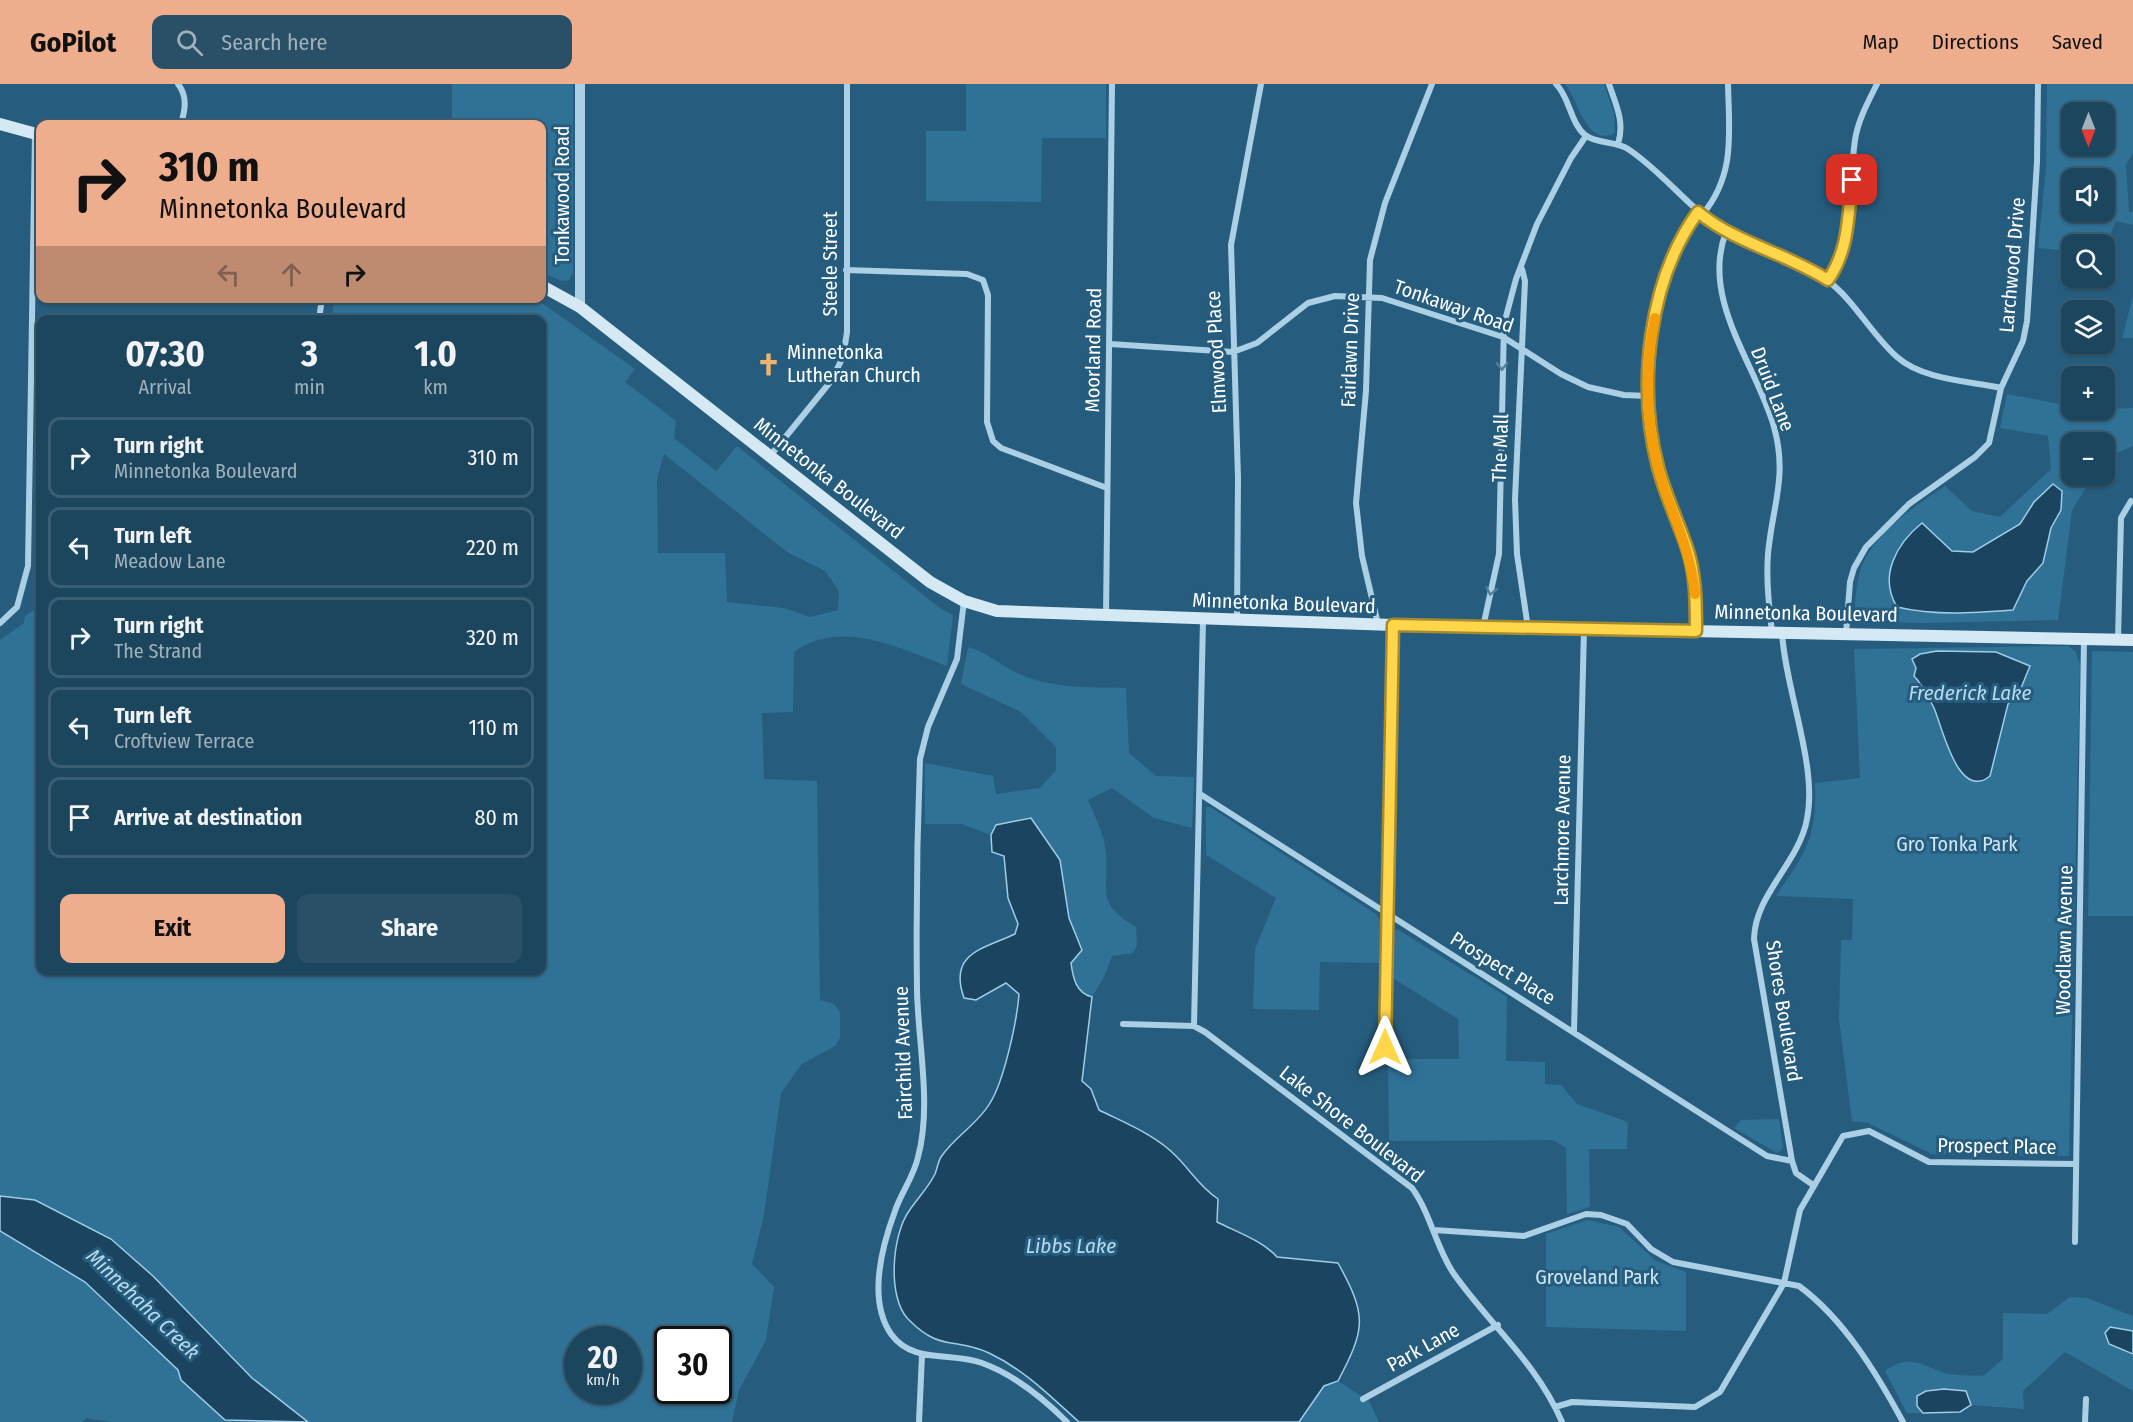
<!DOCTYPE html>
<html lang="en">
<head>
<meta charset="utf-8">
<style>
  :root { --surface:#1c465e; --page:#295067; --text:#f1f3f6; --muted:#a0b1bc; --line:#3a5e73; --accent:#eead8d }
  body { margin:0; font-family:"Fira Sans Condensed",sans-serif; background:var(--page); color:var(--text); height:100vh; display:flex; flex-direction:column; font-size:22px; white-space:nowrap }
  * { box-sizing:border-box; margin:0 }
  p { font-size:20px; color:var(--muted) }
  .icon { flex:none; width:33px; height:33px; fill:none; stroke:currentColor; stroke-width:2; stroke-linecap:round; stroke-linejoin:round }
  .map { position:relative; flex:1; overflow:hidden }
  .drawer { position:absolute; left:36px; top:231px; width:510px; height:660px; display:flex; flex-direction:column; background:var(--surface); border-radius:12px; box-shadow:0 2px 4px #0004,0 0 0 2px var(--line) }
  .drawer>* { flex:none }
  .top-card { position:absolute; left:36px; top:36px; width:510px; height:183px; border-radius:12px; box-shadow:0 2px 4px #0004,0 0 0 2px var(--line); background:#eead8d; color:#111; overflow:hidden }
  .needle { width:39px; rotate:180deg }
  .controls { position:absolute; left:2061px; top:18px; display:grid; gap:12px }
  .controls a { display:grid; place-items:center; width:54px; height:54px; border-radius:12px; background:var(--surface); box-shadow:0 2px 4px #0004,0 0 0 2px var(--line); font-size:30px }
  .speed { position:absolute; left:564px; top:1242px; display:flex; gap:12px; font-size:30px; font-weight:700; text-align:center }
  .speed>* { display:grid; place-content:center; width:78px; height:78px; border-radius:50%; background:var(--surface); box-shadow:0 2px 4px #0004,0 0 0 2px var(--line); line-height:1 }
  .speed small { font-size:15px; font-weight:400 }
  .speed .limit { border:3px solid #111; border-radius:9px; background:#fff; color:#111 }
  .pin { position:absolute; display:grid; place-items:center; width:51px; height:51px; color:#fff; margin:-26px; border-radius:12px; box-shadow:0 3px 9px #0006 }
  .me { position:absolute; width:66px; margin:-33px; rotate:0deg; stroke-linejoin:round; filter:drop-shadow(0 0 4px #0008) }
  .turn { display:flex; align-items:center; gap:21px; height:126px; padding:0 24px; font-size:27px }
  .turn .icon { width:78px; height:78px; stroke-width:2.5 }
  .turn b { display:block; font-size:42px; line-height:51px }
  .lanes { display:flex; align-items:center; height:57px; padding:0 24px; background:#0003; justify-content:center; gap:30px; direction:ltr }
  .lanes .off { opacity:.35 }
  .eta { display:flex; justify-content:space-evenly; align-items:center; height:102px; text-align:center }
  .eta b { font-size:36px; font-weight:700; line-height:42px }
  .button { display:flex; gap:12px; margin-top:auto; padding:12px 24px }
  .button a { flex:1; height:69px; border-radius:12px; background:var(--accent); color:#111; font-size:24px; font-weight:700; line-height:69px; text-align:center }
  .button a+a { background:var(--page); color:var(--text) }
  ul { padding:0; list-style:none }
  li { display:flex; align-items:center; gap:18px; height:81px; margin:0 12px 9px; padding:0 12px; border:3px solid var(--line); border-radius:12px }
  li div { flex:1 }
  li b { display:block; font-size:22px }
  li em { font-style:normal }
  header { display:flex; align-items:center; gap:36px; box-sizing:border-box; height:84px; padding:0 30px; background:var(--accent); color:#111 }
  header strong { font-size:28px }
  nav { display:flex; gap:33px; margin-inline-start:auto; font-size:21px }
  .search { width:420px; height:54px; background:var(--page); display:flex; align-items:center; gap:15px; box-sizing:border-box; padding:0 21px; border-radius:12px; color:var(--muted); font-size:22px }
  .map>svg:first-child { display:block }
  .green { fill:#307196; fill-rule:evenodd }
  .water { fill:#1a445f; stroke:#a0cde6; stroke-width:1.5 }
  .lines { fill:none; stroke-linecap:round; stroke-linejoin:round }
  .minor { stroke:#abd0e6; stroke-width:6 }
  .tertiary { stroke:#abd0e6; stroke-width:10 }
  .secondary { stroke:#d5e9f5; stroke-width:12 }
  .oneway { stroke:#4e809d }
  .route-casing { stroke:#a68a30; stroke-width:15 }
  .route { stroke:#ffd54a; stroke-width:10 }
  .slow { stroke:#f59e0b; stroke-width:10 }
  .labels { text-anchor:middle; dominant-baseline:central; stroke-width:6; stroke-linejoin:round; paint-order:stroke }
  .street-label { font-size:20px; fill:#fff; stroke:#265d7e }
  .poi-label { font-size:20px; fill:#fff; stroke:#265d7e; text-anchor:start }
  .park-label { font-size:20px; fill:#cee7f5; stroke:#265d7e }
  .water-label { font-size:21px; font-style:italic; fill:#b7daed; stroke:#265d7e }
</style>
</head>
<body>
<header>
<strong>GoPilot</strong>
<div class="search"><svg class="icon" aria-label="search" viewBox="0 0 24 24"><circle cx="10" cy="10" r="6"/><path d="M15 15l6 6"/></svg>Search here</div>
<nav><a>Map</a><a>Directions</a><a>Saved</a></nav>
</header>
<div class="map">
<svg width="2133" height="1338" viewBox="0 0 2133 1338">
  <rect width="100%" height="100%" fill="#265d7e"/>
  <path class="green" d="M 452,0 L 573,0 L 573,189 L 569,196 L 562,197 L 542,189 L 542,40 L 452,40 Z
    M 966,0 L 1106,0 L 1106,54 L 1042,54 L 1041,118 L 926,117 L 926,47 L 966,47 Z
    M 1565,0 L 1604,0 L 1614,29 L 1615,49 C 1586,64 1578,15 1565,0 Z
    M 2047,0 L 2133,0 L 2133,69 L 2126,81 L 2129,128 L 2133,128 L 2133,141 L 2116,137 L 2105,162 L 2072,160 L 2071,167 L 2038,164 L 2046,85 ZM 2072,28 L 2104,28 L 2104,62 L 2072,62 ZM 2072,94 L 2104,94 L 2104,128 L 2072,128 Z
    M 2133,212 L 2133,254 L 2122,254 Z
    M 535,214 L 635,285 L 625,298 L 676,337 L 674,354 L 716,387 L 737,362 L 941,525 L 953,531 L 947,582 C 899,564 841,534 794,568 L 793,628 L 762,629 L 764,695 L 817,697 L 820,916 L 834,920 L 840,928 L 840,954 L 835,962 L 802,980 L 781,1009 L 764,1131 L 752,1180 L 774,1203 L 766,1256 L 739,1306 L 732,1338 L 111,1338 L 86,1334 L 82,1338 L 0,1338 L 0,556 L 24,539 L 25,532 L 40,522 L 40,886 L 542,886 L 542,236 L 332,235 L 334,215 ZM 664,370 L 787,468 L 825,487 L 839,507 L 838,526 L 810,533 L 784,524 L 727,518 L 725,469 L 658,469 L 657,395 ZM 578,1256 L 628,1256 L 628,1306 L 578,1306 ZM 668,1256 L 718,1256 L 718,1306 L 668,1306 Z
    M 2007,310 L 2071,322 L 2072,326 L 2133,324 L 2133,362 L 2105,374 L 2104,358 L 2072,358 L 2072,392 L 2093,392 L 2072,426 L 2058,536 L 1923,539 L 1859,537 L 1854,531 C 1856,514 1856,495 1863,479 C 1878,447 1916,421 1945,402 L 1972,427 L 2000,433 L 2051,385 L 2048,352 L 2000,344 ZM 2061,426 L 2051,444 L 2043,479 L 2027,497 L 2013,526 L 1963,529 L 1918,528 L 1898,463 L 1922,439 L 1952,467 L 1973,468 L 2020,440 L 2026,432 Z
    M 2068,562 L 2076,568 L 2080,581 L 2069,1072 L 1932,1070 L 1868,1039 L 1852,1037 L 1839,935 L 1841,856 L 1852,856 L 1853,815 L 1776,812 C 1806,768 1817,754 1815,699 L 1860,694 L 1854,565 Z
    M 968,563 C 987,568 1000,581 1017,589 C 1052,605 1089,603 1126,604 L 1129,669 L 1156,692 L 1194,693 L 1192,744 L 1154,734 L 1112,704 L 1088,716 C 1095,733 1105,751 1106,769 C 1109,810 1095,818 1136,843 L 1137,861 L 1133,869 L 1112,872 L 1104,893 L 1092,913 C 1076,909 1073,893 1071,879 L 1082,866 L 1069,834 L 1060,777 L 1031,734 L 997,741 L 991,751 L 962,740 L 925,740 L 925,679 L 993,692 L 996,710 L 1040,704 L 1056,686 L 1056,663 L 1021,628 L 961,600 Z
    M 2092,567 L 2133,568 L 2133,832 L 2088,832 Z
    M 1206,723 L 1210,723 L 1376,830 L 1380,836 L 1379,879 L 1320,878 L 1319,926 L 1253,925 L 1255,865 L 1276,814 L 1206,771 Z
    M 1397,845 L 1507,913 L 1506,977 L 1545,978 L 1545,1000 L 1561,1001 L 1577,1020 L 1628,1038 L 1627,1065 L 1589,1065 L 1590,1123 L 1567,1130 L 1566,1064 L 1553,1056 L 1389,1057 L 1388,975 L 1459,975 L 1458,935 L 1391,893 L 1392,848 Z
    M 1779,1035 L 1783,1064 L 1777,1069 L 1734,1044 L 1741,1036 Z
    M 1587,1136 L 1619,1143 L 1656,1177 L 1686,1188 L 1686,1247 L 1546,1243 L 1546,1150 Z
    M 2070,1213 L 2087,1214 L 2133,1232 L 2133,1247 L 2110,1243 L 2109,1260 L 2133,1270 L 2133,1307 L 2065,1268 L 2023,1307 L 2024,1325 L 1971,1321 L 1969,1313 L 1917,1321 L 1923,1329 L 1907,1329 L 1885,1287 C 1914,1267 1922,1284 1949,1290 C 1960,1292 1972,1291 1983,1292 L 2003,1275 L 2003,1229 L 2047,1230 Z
    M 1338,1297 L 1369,1317 L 1379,1338 L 1299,1338 L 1324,1302 Z"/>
  <path class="water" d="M 2053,400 L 2062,407 L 2061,426 L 2051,444 L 2043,479 L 2027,497 L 2013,526 C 1974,529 1935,532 1897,523 C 1878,492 1897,459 1922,439 L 1952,467 L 1973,468 L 2020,440 L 2034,418 Z
    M 1937,567 L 1996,568 L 2030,582 L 2021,604 L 2008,620 L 1990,692 C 1958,718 1942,642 1934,624 C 1928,612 1923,601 1914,592 L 1916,584 L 1912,575 L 1920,570 Z
    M 1031,734 L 1060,776 L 1069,834 L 1082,866 L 1071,879 C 1073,894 1076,909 1092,913 L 1082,997 L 1091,1005 L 1099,1026 C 1125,1039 1156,1051 1176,1072 C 1191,1087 1200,1103 1218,1115 L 1217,1138 C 1237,1148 1263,1157 1277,1173 L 1338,1179 C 1368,1233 1365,1245 1338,1297 L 1324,1302 L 1299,1338 L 1079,1338 C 1051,1313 1025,1286 989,1269 C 954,1253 940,1268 908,1235 C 887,1213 892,1151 909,1127 C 917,1115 928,1104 935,1090 C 937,1085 938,1078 941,1073 C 954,1053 978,1040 990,1019 C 1004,997 1017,937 1019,910 L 1006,899 L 976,916 L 964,914 C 948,869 983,865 1015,850 L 1018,840 L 1008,814 L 1004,772 L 992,768 L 991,751 L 996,741 Z
    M 0,1112 L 35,1116 L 111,1155 L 153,1192 L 252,1294 L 308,1338 L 225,1336 L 181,1296 L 178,1286 L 85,1198 L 0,1147 Z
    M 2110,1243 L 2133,1247 L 2133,1270 L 2109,1260 L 2105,1249 Z
    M 1944,1305 L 1966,1307 L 1971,1321 L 1960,1328 L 1923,1329 L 1917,1322 L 1917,1312 L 1926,1307 Z"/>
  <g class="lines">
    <path class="minor" d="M 178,0 C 188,13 185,26 181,40
      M 1556,0 C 1570,14 1570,38 1585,51 C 1597,60 1615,57 1628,65 C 1663,88 1689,125 1725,147 C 1757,167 1797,173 1827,196 C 1855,217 1871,250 1897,273 C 1923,296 1969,297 2001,304
      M 1609,0 C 1616,21 1625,38 1618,60
      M 1702,131 C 1736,91 1729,48 1728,0
      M 1726,148 C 1700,215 1757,282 1774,343 C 1788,393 1772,423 1768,470 C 1766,496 1769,522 1772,548
      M 1522,185 L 1525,197 L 1515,415 L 1517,470 L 1528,544
      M 846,186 L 967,190 L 983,196 L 988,211 L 987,338 L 993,357 L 1001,364 L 1107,404
      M 1828,196 C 1857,156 1848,103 1855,56 C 1858,36 1868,18 1877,0
      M 319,236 L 322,214
      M 1110,260 L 1233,268 L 1257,259 L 1308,219 L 1335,212 L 1382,214 L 1503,253 L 1561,290 L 1588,303 L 1624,311 L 1648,312
      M 770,372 L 831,297 L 843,273 L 847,248 L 847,0
      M 964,517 L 957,575 L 928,643 L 920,675 C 917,752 916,829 917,906 C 918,959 932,1022 918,1073 C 914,1092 901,1109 895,1127 C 882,1162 867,1215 891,1250 C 912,1280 952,1268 982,1279 C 1015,1291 1043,1314 1067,1338
      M 1106,533 L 1112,0
      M 1237,537 L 1238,394 L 1231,161 L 1261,0
      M 0,539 L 17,523 L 28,482 L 35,49
      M 1378,540 L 1362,472 L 1356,419 L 1366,307 L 1370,176 L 1385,119 L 1432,0
      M 1483,543 L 1499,470 L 1504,240 L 1516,195 L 1537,140 L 1571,74 L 1586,52
      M 1696,547 C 1696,518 1696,488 1686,461 C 1677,435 1665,410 1658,383 C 1637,301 1648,197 1698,127
      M 1782,548 C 1785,605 1818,682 1807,735 C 1799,779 1755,810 1754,855 L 1792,1077 L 1796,1089 L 1813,1101
      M 1846,549 L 1850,498 L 1854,484 L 1866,463 L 1909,420 L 1975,373 L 1989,359 L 2001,304 L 2023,257 L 2027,237 L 2037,78 L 2038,0
      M 2118,556 L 2121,434 L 2131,417
      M 1200,710 L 1767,1072 L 1792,1077
      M 1123,940 L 1194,942 L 1205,948 L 1412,1104 C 1431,1130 1436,1164 1454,1190 C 1490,1241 1537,1279 1562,1338
      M 1194,942 L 1203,536
      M 1574,948 L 1584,545
      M 1385,963 L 1393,541
      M 1434,1146 L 1524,1152 L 1586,1130 L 1601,1131 L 1627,1140 L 1651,1165 L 1673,1178 L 1799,1202 C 1844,1235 1877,1290 1903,1338
      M 2075,1158 L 2084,555
      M 1363,1315 L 1498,1241
      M 1555,1323 L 1572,1318 L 1695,1323 L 1720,1308 L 1784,1199 L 1800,1126 L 1843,1052 L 1869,1047 L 1929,1078 L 2076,1080
      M 919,1338 L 922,1271
      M 2085,1338 L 2086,1315"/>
    <path class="tertiary" d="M 580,0 L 580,223"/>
    <path class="secondary" d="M 0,40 L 40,51
      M 542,202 L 580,223 L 930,498 L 964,517 L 997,527 L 1393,541 L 2133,556"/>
  </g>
  <defs><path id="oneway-chevron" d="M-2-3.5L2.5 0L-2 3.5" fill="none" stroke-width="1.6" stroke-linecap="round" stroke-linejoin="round" transform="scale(1.5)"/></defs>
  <g class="oneway">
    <use href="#oneway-chevron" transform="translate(1502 282) rotate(91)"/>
    <use href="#oneway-chevron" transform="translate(1491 507) rotate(102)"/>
  </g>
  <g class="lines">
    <defs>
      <path id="route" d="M 1385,963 L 1393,541 L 1696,547 C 1696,518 1696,488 1686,461 C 1677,435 1665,410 1658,383 C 1637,302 1648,197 1698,128 C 1737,160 1786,169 1828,196 C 1849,166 1848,132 1852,96"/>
    </defs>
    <use href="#route" class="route-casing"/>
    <use href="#route" class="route"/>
    <path class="slow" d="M 1655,234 C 1643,290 1646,350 1664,404 C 1677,440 1691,471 1695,510"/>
  </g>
  <defs>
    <symbol id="church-bare" viewBox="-9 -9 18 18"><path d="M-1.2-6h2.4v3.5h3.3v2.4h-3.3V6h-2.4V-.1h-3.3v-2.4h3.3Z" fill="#efb370" stroke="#265d7e" stroke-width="2.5" paint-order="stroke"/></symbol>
  </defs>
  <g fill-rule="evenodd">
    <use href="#church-bare" x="752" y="264" width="33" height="33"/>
  </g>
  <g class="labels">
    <g class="street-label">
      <text transform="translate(562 111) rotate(-90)">Tonkawood Road</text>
      <text transform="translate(830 180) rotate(-90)">Steele Street</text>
      <text transform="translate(2012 181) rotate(-85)">Larchwood Drive</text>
      <text transform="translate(1454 222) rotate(19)">Tonkaway Road</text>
      <text transform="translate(1093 266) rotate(-89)">Moorland Road</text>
      <text transform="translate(1350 266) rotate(-88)">Fairlawn Drive</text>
      <text transform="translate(1216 268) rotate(-93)">Elmwood Place</text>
      <text transform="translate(1773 305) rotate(69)">Druid Lane</text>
      <text transform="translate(1500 364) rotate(-88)">The Mall</text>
      <text transform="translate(829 394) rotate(38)">Minnetonka Boulevard</text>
      <text transform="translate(1284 519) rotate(2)">Minnetonka Boulevard</text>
      <text transform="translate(1806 529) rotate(1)">Minnetonka Boulevard</text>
      <text transform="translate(1562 746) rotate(-89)">Larchmore Avenue</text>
      <text transform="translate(2064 856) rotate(-89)">Woodlawn Avenue</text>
      <text transform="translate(1503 884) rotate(32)">Prospect Place</text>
      <text transform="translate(1784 927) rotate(81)">Shores Boulevard</text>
      <text transform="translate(903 969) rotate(-92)">Fairchild Avenue</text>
      <text transform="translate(1352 1040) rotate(38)">Lake Shore Boulevard</text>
      <text transform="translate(1997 1062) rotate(1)">Prospect Place</text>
      <text transform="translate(1423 1263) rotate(-29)">Park Lane</text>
    </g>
    <g class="poi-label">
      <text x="787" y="268">Minnetonka<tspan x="787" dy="23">Lutheran Church</tspan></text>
    </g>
    <g class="park-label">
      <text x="1957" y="760">Gro Tonka Park</text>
      <text x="1597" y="1193">Groveland Park</text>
    </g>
    <g class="water-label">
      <text x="1970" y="609">Frederick Lake</text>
      <text x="1071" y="1162">Libbs Lake</text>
      <text transform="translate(143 1220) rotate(44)">Minnehaha Creek</text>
    </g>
  </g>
</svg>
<div class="controls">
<a><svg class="needle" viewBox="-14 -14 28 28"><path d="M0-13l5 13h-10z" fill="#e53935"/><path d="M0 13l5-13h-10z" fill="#a0b1bc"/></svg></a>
<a><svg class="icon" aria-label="sound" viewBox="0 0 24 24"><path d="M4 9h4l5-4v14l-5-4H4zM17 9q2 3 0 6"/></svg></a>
<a><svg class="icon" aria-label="search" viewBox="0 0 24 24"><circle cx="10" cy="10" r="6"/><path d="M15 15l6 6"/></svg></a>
<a><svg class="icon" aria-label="layers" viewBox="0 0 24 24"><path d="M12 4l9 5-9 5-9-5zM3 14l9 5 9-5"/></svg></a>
<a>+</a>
<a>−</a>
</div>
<div class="speed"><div>20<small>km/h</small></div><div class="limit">30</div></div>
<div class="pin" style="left:1852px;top:96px;background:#d93025"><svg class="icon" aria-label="arrive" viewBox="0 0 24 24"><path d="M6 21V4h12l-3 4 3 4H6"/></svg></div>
<svg class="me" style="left:1385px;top:963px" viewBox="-20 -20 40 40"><path d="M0-17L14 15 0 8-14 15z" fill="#ffd54a" stroke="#fff" stroke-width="4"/></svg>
<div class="top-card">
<div class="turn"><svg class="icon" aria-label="right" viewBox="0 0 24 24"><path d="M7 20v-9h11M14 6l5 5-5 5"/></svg><div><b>310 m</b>Minnetonka Boulevard</div></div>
<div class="lanes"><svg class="icon off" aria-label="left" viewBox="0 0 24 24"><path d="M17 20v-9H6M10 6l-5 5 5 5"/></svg><svg class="icon off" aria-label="ahead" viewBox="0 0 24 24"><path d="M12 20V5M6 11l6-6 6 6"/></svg><svg class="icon" aria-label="right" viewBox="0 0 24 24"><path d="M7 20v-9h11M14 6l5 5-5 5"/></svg></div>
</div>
<section class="drawer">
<div class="eta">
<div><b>07:30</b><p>Arrival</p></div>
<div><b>3</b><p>min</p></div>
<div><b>1.0</b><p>km</p></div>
</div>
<ul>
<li><svg class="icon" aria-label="right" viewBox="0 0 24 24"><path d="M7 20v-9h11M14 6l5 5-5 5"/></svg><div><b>Turn right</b><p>Minnetonka Boulevard</p></div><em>310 m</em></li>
<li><svg class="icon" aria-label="left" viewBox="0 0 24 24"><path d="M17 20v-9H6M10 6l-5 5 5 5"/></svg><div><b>Turn left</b><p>Meadow Lane</p></div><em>220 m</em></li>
<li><svg class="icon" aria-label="right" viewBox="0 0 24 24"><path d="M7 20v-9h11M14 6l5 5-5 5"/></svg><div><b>Turn right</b><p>The Strand</p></div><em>320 m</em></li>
<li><svg class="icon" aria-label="left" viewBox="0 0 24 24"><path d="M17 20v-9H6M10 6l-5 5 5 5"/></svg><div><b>Turn left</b><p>Croftview Terrace</p></div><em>110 m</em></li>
<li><svg class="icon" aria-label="arrive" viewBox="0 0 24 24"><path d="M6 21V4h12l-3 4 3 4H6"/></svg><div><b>Arrive at destination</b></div><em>80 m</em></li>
</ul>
<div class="button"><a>Exit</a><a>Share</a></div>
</section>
</div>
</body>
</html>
